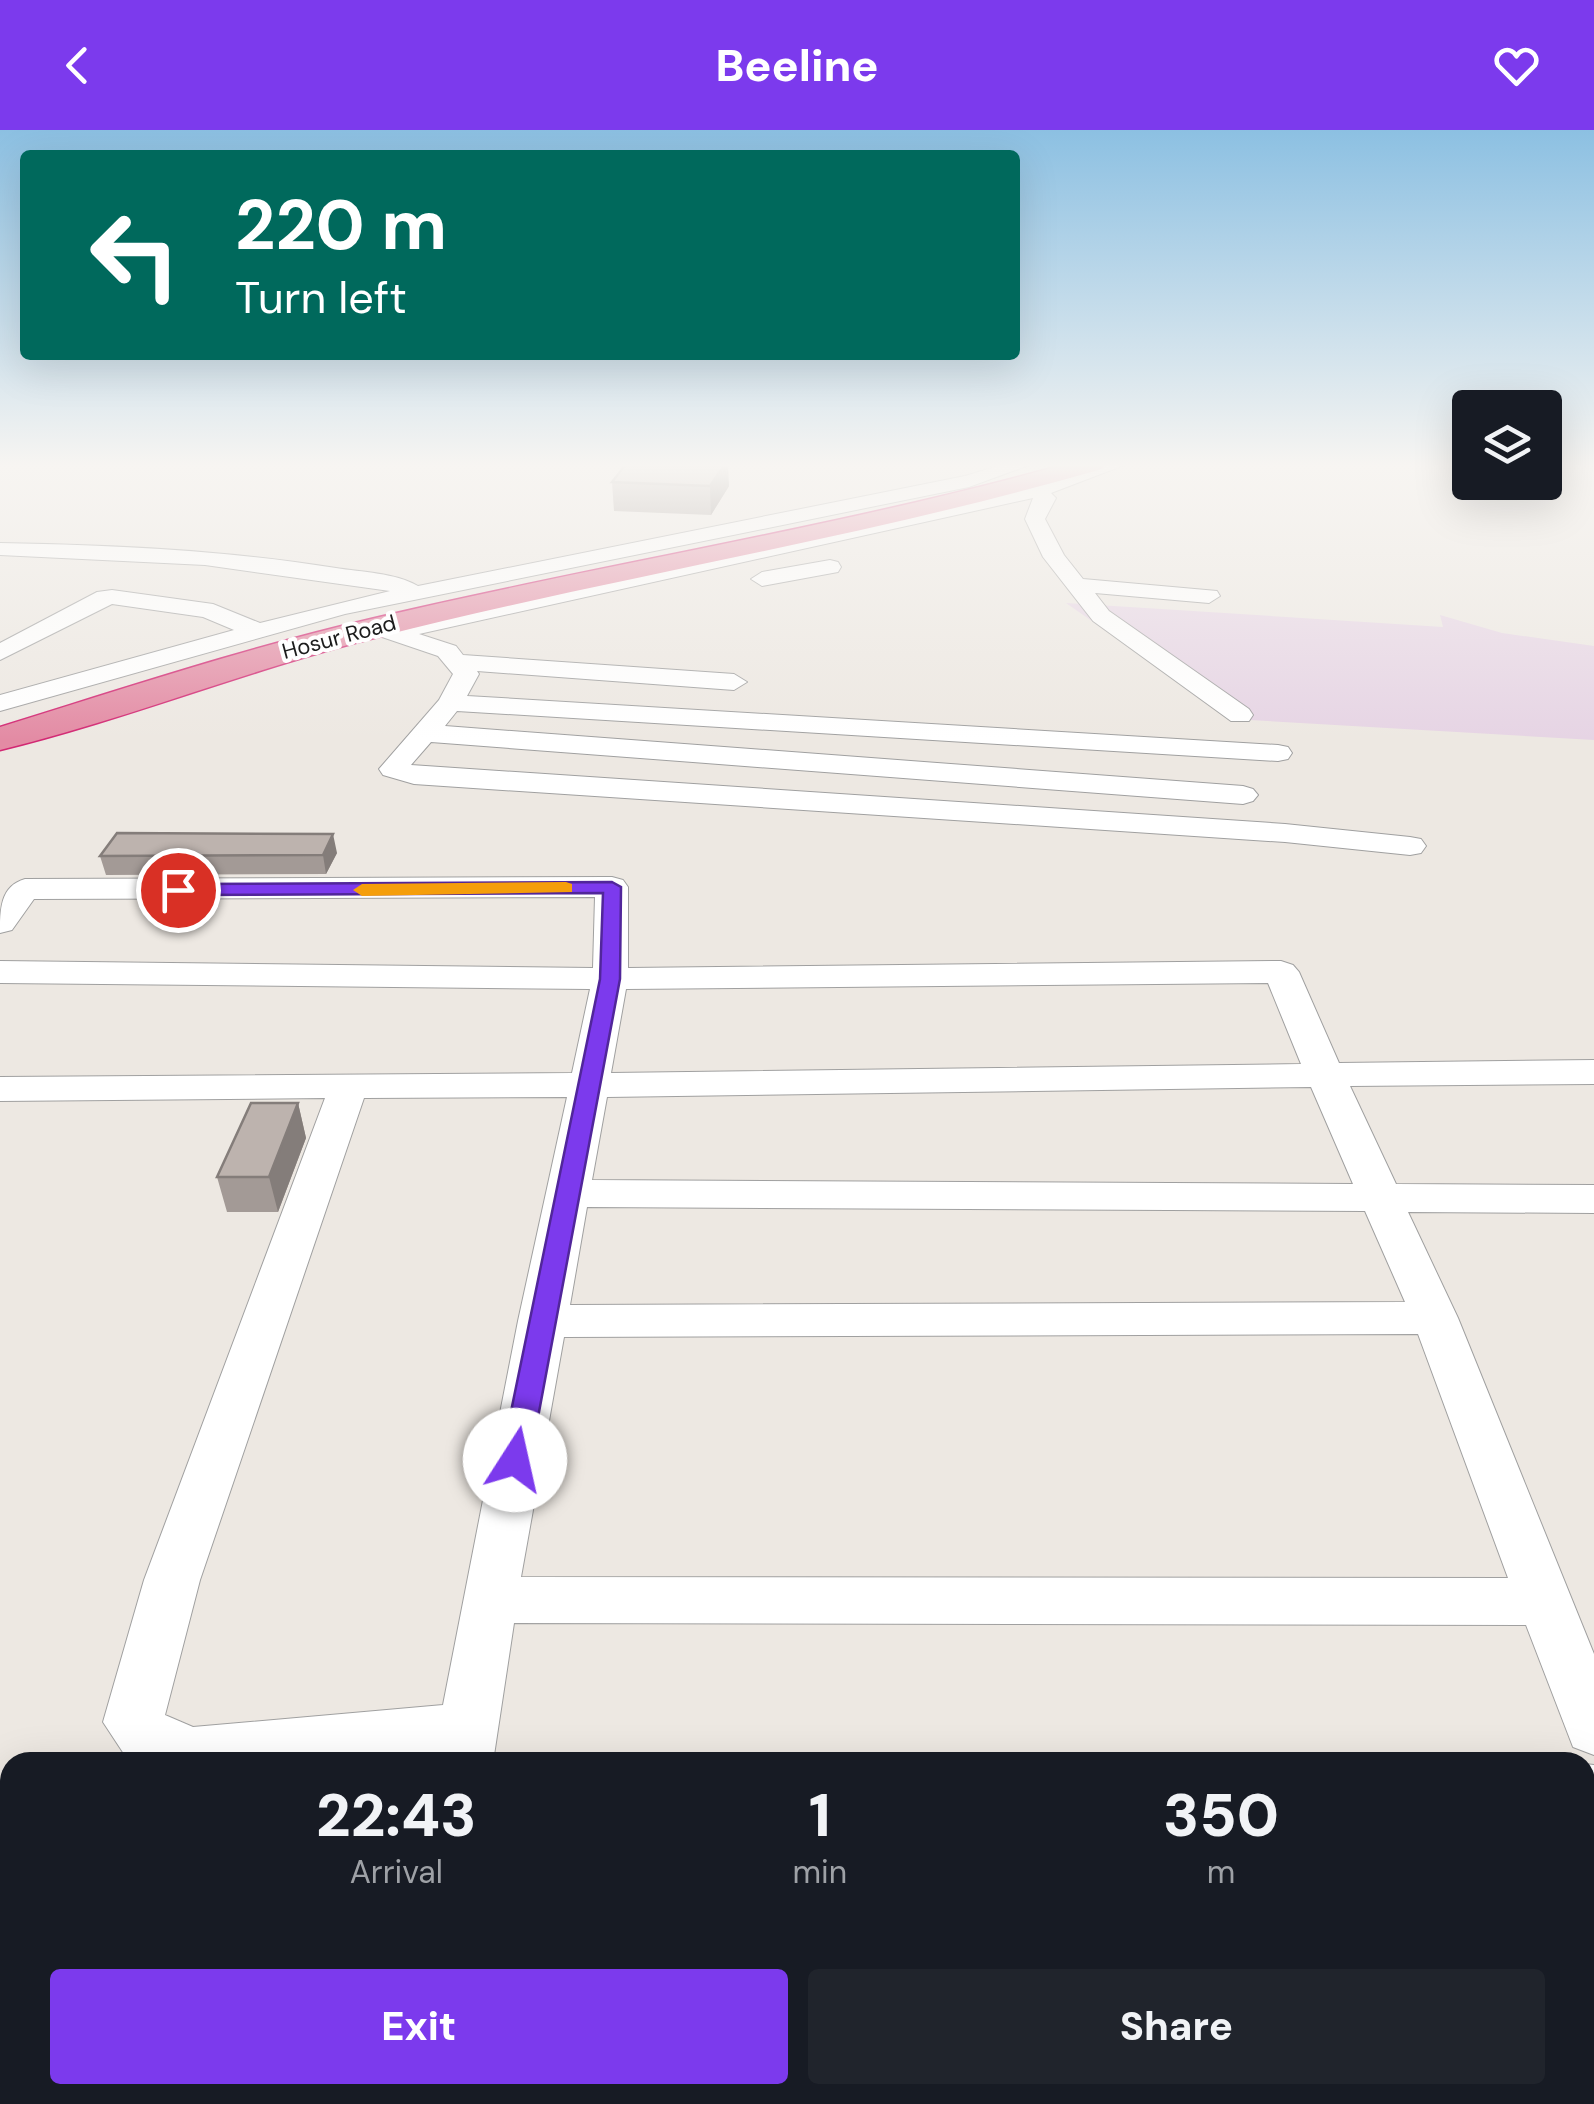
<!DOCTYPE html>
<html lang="en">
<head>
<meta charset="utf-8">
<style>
  :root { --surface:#171b24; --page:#20242c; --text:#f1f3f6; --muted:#9ea1a6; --accent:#7c3aed }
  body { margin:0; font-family:"DM Sans",sans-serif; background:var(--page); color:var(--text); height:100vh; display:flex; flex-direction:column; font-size:38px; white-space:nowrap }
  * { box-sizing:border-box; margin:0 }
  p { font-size:32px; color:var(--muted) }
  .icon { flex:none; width:55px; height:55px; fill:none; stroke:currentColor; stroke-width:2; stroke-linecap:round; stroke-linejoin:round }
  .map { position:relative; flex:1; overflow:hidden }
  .details { position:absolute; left:0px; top:1622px; width:1595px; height:352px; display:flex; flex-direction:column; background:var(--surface); border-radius:30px 30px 0 0; box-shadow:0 10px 40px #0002 }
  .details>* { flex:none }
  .banner { position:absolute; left:20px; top:20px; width:1000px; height:210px; border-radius:10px; box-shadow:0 10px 40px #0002; background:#00695c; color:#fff; overflow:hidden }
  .fabs { position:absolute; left:1452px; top:260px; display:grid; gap:20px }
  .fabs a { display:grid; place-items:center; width:110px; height:110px; border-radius:10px; background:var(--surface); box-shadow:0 10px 40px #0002; font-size:50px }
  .pin { position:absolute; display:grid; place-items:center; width:85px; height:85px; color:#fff; margin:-42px; border:5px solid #fff; border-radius:50%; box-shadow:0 2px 10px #0007 }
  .me { position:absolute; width:110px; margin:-55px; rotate:10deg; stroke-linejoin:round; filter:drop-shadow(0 0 8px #0008) }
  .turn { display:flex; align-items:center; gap:35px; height:210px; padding:0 50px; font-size:45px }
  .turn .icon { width:130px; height:130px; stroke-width:2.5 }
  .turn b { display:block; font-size:70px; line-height:85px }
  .eta { display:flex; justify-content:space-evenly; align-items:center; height:170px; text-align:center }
  .eta b { font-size:60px; font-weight:800; line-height:70px }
  .primary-button { display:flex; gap:20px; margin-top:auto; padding:20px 50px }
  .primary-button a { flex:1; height:115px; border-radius:10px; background:var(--accent); color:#fff; font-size:40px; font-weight:800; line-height:115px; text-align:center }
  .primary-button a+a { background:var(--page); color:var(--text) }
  header { display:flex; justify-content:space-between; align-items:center; height:130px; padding:0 50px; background:var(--accent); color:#fff; font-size:45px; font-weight:800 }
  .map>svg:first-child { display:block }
  .industrial { fill:#e6d4e4 }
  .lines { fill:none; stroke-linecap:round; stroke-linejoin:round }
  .minor-casing { stroke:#a0a0a0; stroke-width:2 }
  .highway-casing { stroke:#d22873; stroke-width:3 }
  .minor { fill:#fff; fill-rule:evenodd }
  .highway { fill:#e38ba4; fill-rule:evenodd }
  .wall { fill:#a39a96 }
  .shaded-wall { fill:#847d7a }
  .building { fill:#bdb3ae; stroke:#847d7a; stroke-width:2.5 }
  .route { fill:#7c3aed; stroke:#51269a; stroke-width:2.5 }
  .slow { fill:#f59e0b }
  .labels { text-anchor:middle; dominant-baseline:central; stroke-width:8; stroke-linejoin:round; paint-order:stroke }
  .far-street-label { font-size:22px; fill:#1c1c1c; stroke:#fff }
</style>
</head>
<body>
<header><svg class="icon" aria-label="back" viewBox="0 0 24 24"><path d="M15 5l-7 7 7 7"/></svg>Beeline<svg class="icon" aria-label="heart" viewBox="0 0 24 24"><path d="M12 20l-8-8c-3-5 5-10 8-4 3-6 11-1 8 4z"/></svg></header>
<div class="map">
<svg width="1594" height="1974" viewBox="0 0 1594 1974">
  <rect width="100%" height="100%" fill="#ede8e2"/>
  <path class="industrial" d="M 1066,473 L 1443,497 L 1440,485 L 1502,503 L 1594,516 L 1594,610 L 1232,589 Z"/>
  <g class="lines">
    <defs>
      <path id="minor" d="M 1005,334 L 1032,334 L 969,357 L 345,484 L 0,581 L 0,565 L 234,500 L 203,487 L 112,474 L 0,530 L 0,513 L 97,462 L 112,460 L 213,474 L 260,493 L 390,461 L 205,435 L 0,425 L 0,413 C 113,415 225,420 336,438 C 361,442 396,443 418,456 L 965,346 Z
        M 1101,334 L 1127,334 L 1051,363 L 1056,368 L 1045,389 L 1064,425 L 1083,449 L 1217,461 L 1220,466 L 1209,473 L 1095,463 L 1109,481 L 1249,579 L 1253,585 L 1249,591 L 1231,591 L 1093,491 L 1043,427 L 1025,389 L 1033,368 L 419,504 L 456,516 L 463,525 L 734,544 L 747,552 L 734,560 L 477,541 L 479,544 L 467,566 L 1278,615 L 1288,617 L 1292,623 L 1288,629 L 1278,631 L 457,581 L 445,596 L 1243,656 L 1253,659 L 1258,665 L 1253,671 L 1243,674 L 431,612 L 411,635 L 1285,694 L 1410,707 L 1421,709 L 1426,716 L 1421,723 L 1410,725 L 1285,712 L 414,654 L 383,645 L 379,639 L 439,570 L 453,544 L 438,526 L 382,507 L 379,502 L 382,497 L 1032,356 Z
        M 830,430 L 838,432 L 841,437 L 838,442 L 762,456 L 751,449 L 762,442 Z
        M 612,747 L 623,750 L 628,757 L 628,838 L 1281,831 L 1293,835 L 1299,842 L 1339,933 L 1594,930 L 1594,954 L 1350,956 L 1396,1054 L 1594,1055 L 1594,1083 L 1408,1082 L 1458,1188 L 1594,1524 L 1594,1625 L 1573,1617 L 1526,1495 L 514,1493 L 493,1632 L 128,1630 L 103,1592 L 144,1450 L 325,968 L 0,971 L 0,947 L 572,943 L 590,859 L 0,853 L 0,831 L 593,838 L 595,767 L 34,769 L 12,800 L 0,803 C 0,780 0,756 25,749 ZM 1268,853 L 1301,934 L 611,943 L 626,859 ZM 1311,957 L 1353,1054 L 592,1050 L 607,967 ZM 567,967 L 518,1191 L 443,1575 L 193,1597 L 165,1585 L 200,1450 L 364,968 ZM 587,1077 L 1365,1081 L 1405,1172 L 570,1175 ZM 1418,1204 L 1508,1448 L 521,1447 L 564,1207 Z
        M 1585,1634 L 1594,1635 L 1594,1693 L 1585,1692 Z
        M 1057,1965 L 1238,1965 L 1242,1974 L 1057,1974 Z
        M 1341,1965 L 1413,1965 L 1415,1974 L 1343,1974 Z"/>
      <path id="highway" d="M 1066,334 L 1106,334 L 1102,339 C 864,408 618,446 378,507 C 250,539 127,589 0,620 L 0,597 C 123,559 246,518 371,489 C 602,434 837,398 1066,334 Z"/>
    </defs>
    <use href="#minor" class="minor-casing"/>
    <use href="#highway" class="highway-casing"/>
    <use href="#minor" class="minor"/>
    <use href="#highway" class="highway"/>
  </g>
  <path class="wall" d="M 612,352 L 729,356 L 711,385 L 614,381 Z
    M 337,723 L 326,744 L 106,745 L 100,726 Z
    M 298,973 L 306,1008 L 278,1082 L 227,1082 L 217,1047 Z"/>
  <path class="shaded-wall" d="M 725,334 L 728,334 L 729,356 L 711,385 L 710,356 Z
    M 333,704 L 337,723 L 326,744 L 323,725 Z
    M 298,973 L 306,1008 L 278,1082 L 269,1047 Z"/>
  <path class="building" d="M 626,334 L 725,334 L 710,356 L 612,352 Z
    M 117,703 L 333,704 L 323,725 L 100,726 Z
    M 251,973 L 298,973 L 269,1047 L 217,1047 Z"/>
  <linearGradient id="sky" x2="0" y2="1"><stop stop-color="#8cc0e2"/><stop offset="0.55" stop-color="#f7f5f2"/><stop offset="1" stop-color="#f7f5f2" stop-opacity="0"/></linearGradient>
  <rect width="1594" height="610" fill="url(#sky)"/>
  <path class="route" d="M 612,752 L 621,757 L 620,849 L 530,1330 L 526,1338 L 515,1341 L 505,1338 L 501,1330 L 600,849 L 603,763 L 178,765 L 168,760 L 178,754 Z"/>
  <path class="slow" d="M 566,752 L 572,754 L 572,762 L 362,766 L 353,760 L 362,754 Z"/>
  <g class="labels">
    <g class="far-street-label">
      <text transform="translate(339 507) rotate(-15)">Hosur Road</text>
    </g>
  </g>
</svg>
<div class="fabs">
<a><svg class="icon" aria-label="layers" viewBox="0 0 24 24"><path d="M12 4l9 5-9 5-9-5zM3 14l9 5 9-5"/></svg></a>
</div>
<div class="pin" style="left:178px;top:760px;background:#d93025"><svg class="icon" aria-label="arrive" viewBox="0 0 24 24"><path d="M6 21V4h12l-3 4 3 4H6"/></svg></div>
<svg class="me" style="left:515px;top:1330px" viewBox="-20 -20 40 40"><circle r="19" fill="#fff"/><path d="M0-13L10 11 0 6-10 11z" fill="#7c3aed"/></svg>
<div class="banner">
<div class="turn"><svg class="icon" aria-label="left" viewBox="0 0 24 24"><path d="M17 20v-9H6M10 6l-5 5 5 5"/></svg><div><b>220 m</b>Turn left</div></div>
</div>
<section class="details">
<div class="eta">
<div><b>22:43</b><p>Arrival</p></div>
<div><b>1</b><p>min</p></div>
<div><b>350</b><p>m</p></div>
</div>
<div class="primary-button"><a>Exit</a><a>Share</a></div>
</section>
</div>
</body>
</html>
